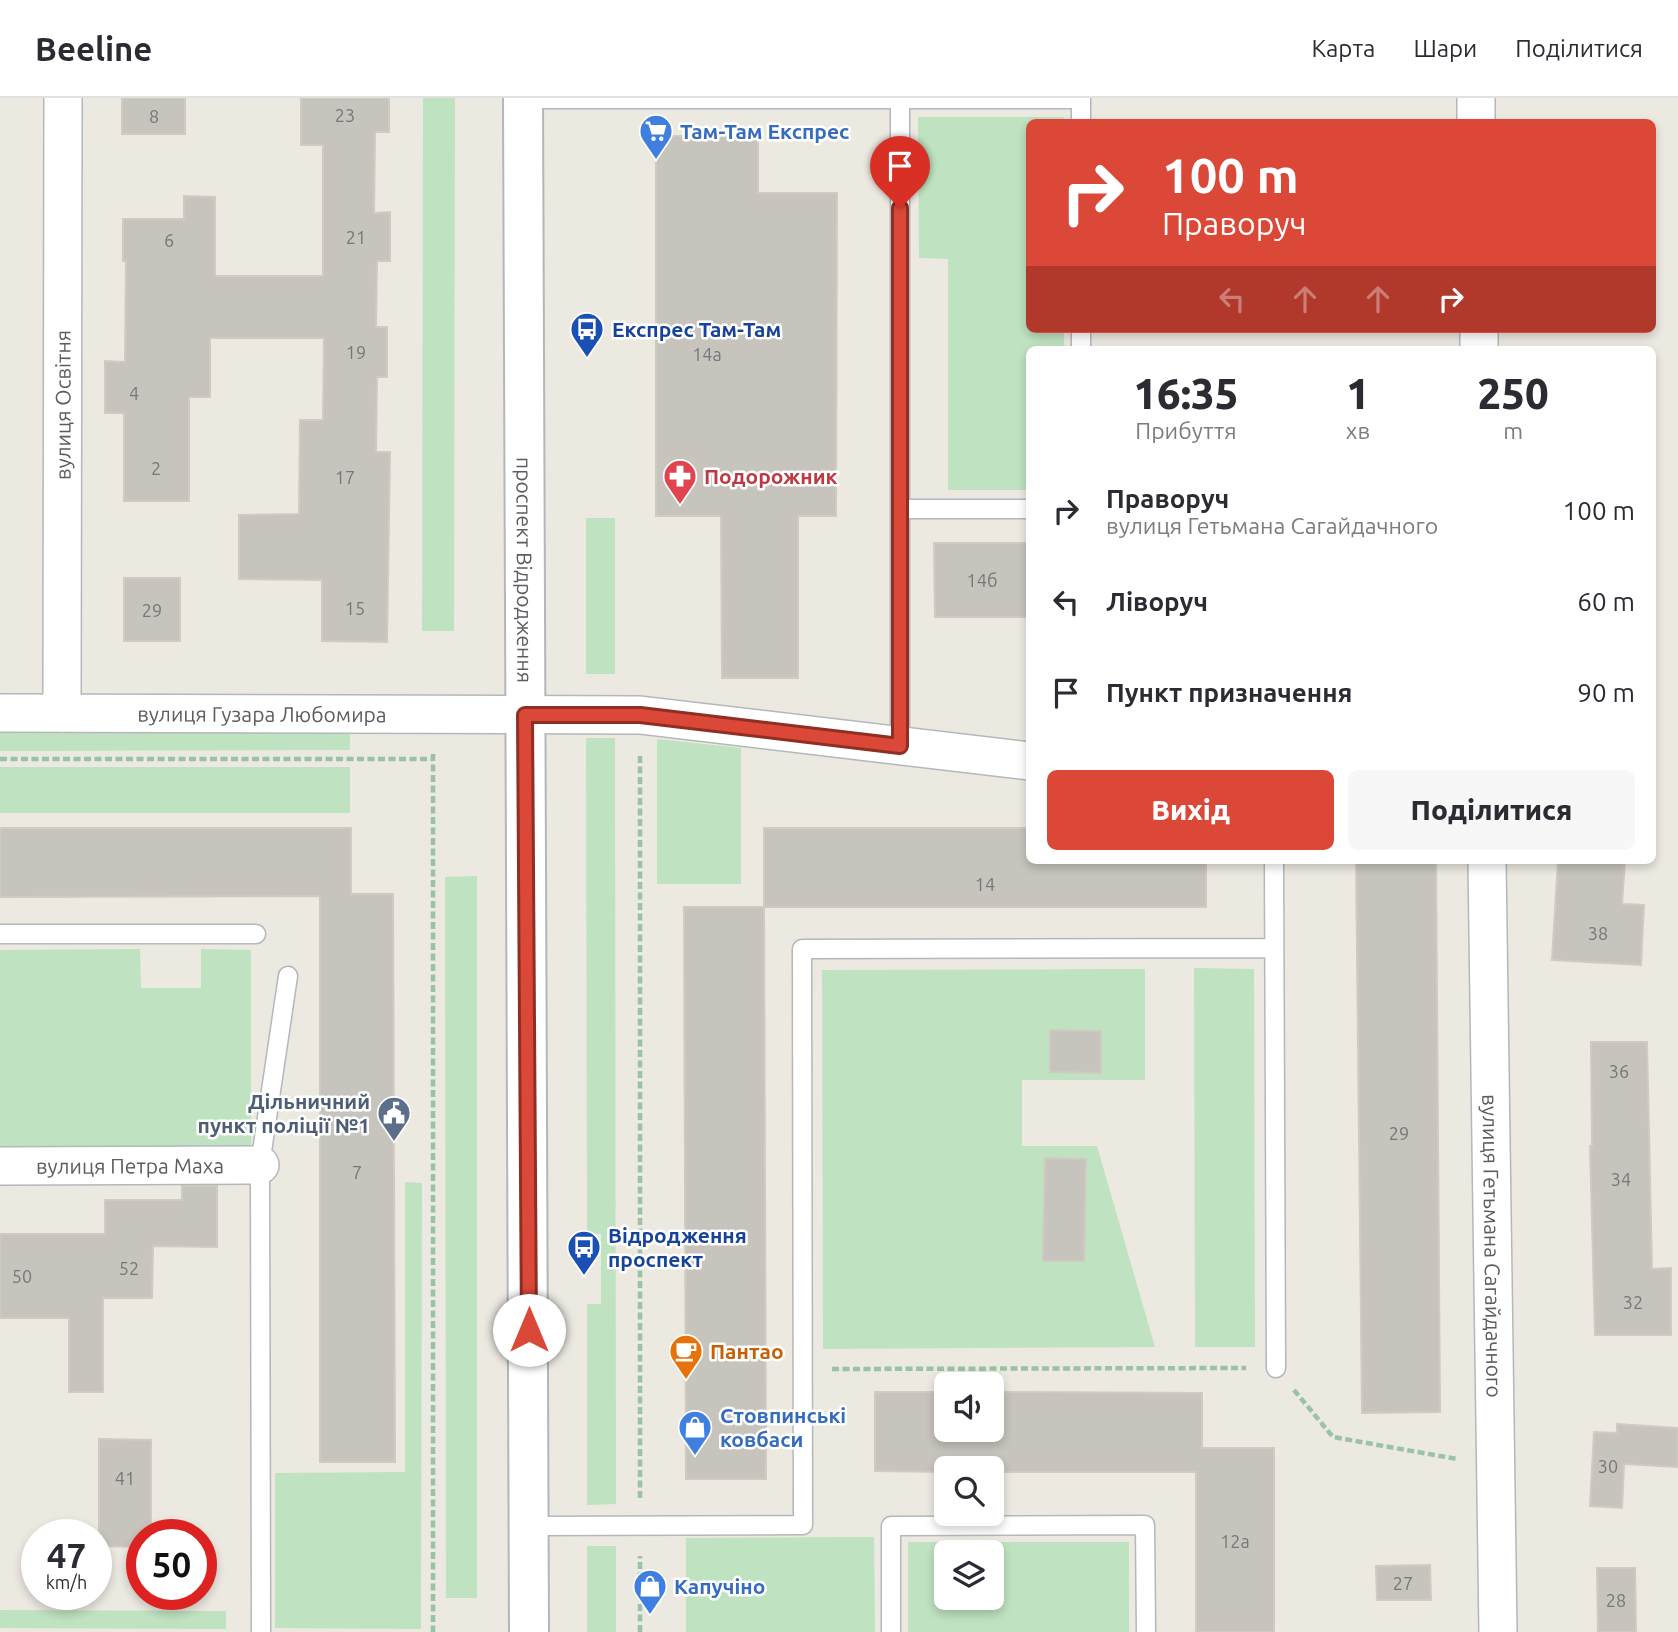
<!DOCTYPE html>
<html lang="uk">
<head>
<meta charset="utf-8">
<style>
  :root { --surface:#fff; --page:#f7f7f7; --text:#2b2b33; --muted:#7c7c81; --line:#e1e1e2; --accent:#dc4837 }
  body { margin:0; font-family:Ubuntu,sans-serif; background:var(--page); color:var(--text); height:100vh; display:flex; flex-direction:column; font-size:26px; white-space:nowrap }
  * { box-sizing:border-box; margin:0 }
  p { font-size:23px; color:var(--muted) }
  .icon { flex:none; width:38px; height:38px; fill:none; stroke:currentColor; stroke-width:2; stroke-linecap:round; stroke-linejoin:round }
  .map { position:relative; flex:1; overflow:hidden }
  .panel { position:absolute; left:1026px; top:248px; width:630px; height:518px; display:flex; flex-direction:column; background:var(--surface); border-radius:10px; box-shadow:0 4px 10px #0003 }
  .panel>* { flex:none }
  .top-card { position:absolute; left:1026px; top:21px; width:630px; height:214px; border-radius:10px; box-shadow:0 4px 10px #0003; background:#dc4837; color:#fff; overflow:hidden }
  .controls { position:absolute; left:934px; top:1274px; display:grid; gap:14px }
  .controls a { display:grid; place-items:center; width:70px; height:70px; border-radius:10px; background:var(--surface); box-shadow:0 4px 10px #0003; font-size:35px }
  .speed { position:absolute; left:21px; top:1421px; display:flex; gap:14px; font-size:35px; font-weight:700; text-align:center }
  .speed>* { display:grid; place-content:center; width:91px; height:91px; border-radius:50%; background:var(--surface); box-shadow:0 4px 10px #0003; line-height:1 }
  .speed small { font-size:18px; font-weight:400 }
  .speed .limit { border:10px solid #d22; background:#fff; color:#111 }
  .pin { position:absolute; display:grid; place-items:center; width:60px; height:60px; color:#fff; margin:-72px -30px; border-radius:50% 50% 50% 0; rotate:-45deg; box-shadow:0 0 7px #0007 }
  .pin .icon { rotate:45deg }
  .me { position:absolute; width:77px; margin:-38px; rotate:0deg; stroke-linejoin:round; filter:drop-shadow(0 0 5px #0008) }
  .turn { display:flex; align-items:center; gap:24px; height:147px; padding:0 21px; font-size:32px }
  .turn .icon { width:91px; height:91px; stroke-width:2.5 }
  .turn b { display:block; font-size:49px; line-height:60px }
  .lanes { display:flex; align-items:center; height:66px; padding:0 21px; background:#0003; justify-content:center; gap:35px; direction:ltr }
  .lanes .off { opacity:.35 }
  .eta { display:flex; justify-content:space-evenly; align-items:center; height:119px; text-align:center }
  .eta b { font-size:42px; font-weight:800; line-height:49px }
  .cta { display:flex; gap:14px; margin-top:auto; padding:14px 21px }
  .cta a { flex:1; height:80px; border-radius:10px; background:var(--accent); color:#fff; font-size:28px; font-weight:800; line-height:80px; text-align:center }
  .cta a+a { background:var(--page); color:var(--text) }
  ul { padding:0; list-style:none }
  li { display:flex; align-items:center; gap:21px; height:91px; padding:0 21px }
  li div { flex:1 }
  li b { display:block; font-size:26px }
  li em { font-style:normal }
  header { display:flex; align-items:center; gap:42px; box-sizing:border-box; height:98px; padding:0 35px; background:var(--surface); border-bottom:2px solid var(--line) }
  header strong { font-size:33px }
  nav { display:flex; gap:38px; margin-inline-start:auto; font-size:24px }
  .map>svg:first-child { display:block }
  .green { fill:#bfe2c0; fill-rule:evenodd }
  .building { fill:#c7c4be; stroke:#d0cbc0; stroke-width:2 }
  .lines { fill:none; stroke-linecap:round; stroke-linejoin:round }
  .lane-casing { stroke:#b4b7bb; stroke-width:21 }
  .street-casing { stroke:#b4b7bb; stroke-width:40 }
  .secondary-casing { stroke:#b3b6bb; stroke-width:42 }
  .path { stroke:#99c2a6; stroke-width:4.5; stroke-dasharray:7 3.5; stroke-linecap:butt }
  .lane { stroke:#fff; stroke-width:18 }
  .street { stroke:#fff; stroke-width:37 }
  .secondary { stroke:#fff; stroke-width:38 }
  .route-casing { stroke:#8f2f24; stroke-width:18 }
  .route { stroke:#dc4837; stroke-width:12 }
  .labels { text-anchor:middle; dominant-baseline:central; stroke-width:5; stroke-linejoin:round; paint-order:stroke }
  .number-label { font-size:18px; fill:#757778 }
  .shop-label { font-size:21px; font-weight:bold; fill:#366cbe; stroke:#fff; text-anchor:start }
  .transit-label { font-size:21px; font-weight:bold; fill:#164399; stroke:#fff; text-anchor:start }
  .street-label { font-size:21px; fill:#5a5d61; stroke:#fff }
  .health-label { font-size:21px; font-weight:bold; fill:#be3a42; stroke:#fff; text-anchor:start }
  .service-label { font-size:21px; font-weight:bold; fill:#4e5e75; stroke:#fff; text-anchor:end }
  .food-label { font-size:21px; font-weight:bold; fill:#c56008; stroke:#fff; text-anchor:start }
</style>
</head>
<body>
<header>
<strong>Beeline</strong>
<nav><a>Карта</a><a>Шари</a><a>Поділитися</a></nav>
</header>
<div class="map">
<svg width="1678" height="1534" viewBox="0 0 1678 1534">
  <rect width="100%" height="100%" fill="#ece9e1"/>
  <path class="green" d="M 423,0 L 455,0 L 454,533 L 422,533 Z
    M 918,19 L 1064,19 L 1064,24 L 1029,24 L 1029,231 L 1064,231 L 1064,252 L 1029,252 L 1029,392 L 948,392 L 948,161 L 919,160 Z
    M 586,420 L 615,420 L 615,576 L 586,576 Z
    M 350,634 L 350,652 L 0,653 L 0,635 Z
    M 586,640 L 615,640 L 616,1406 L 587,1407 L 587,1206 L 601,1206 L 601,1136 L 587,1135 Z
    M 657,641 L 741,650 L 741,786 L 657,786 Z
    M 0,669 L 350,669 L 350,715 L 0,715 Z
    M 477,778 L 477,1500 L 446,1500 L 445,779 Z
    M 140,851 L 141,890 L 201,890 L 201,851 L 251,852 L 251,1054 L 0,1055 L 0,852 Z
    M 1194,870 L 1254,871 L 1255,1249 L 1195,1249 Z
    M 1145,871 L 1145,982 L 1022,982 L 1022,1048 L 1097,1048 L 1155,1249 L 823,1251 L 822,872 Z
    M 405,1084 L 422,1085 L 421,1531 L 275,1530 L 275,1375 L 405,1374 Z
    M 874,1439 L 875,1534 L 686,1534 L 686,1440 Z
    M 908,1444 L 1129,1444 L 1129,1534 L 908,1534 ZM 947,1454 L 992,1454 L 992,1500 L 947,1500 Z
    M 587,1448 L 616,1448 L 616,1534 L 587,1534 Z
    M 0,1512 L 226,1513 L 226,1531 L 0,1530 Z"/>
  <path class="building" d="M 122,0 L 185,0 L 185,36 L 122,36 Z
    M 301,0 L 389,0 L 389,34 L 375,34 L 374,115 L 390,114 L 390,163 L 377,163 L 376,229 L 387,229 L 387,279 L 377,279 L 376,354 L 390,354 L 387,544 L 322,543 L 322,482 L 239,481 L 239,417 L 299,416 L 300,322 L 323,322 L 324,240 L 210,240 L 210,299 L 189,299 L 189,403 L 124,403 L 124,315 L 105,315 L 105,263 L 125,264 L 126,163 L 123,163 L 123,121 L 184,121 L 184,98 L 215,99 L 215,178 L 323,178 L 323,47 L 301,47 Z
    M 656,38 L 758,38 L 758,95 L 837,95 L 836,418 L 798,418 L 798,580 L 722,580 L 721,418 L 656,418 Z
    M 934,445 L 1029,445 L 1029,519 L 935,519 Z
    M 124,480 L 180,480 L 180,543 L 124,543 Z
    M 0,730 L 351,730 L 351,796 L 393,796 L 395,1364 L 320,1364 L 320,798 L 0,799 Z
    M 764,730 L 1029,730 L 1029,763 L 1206,763 L 1206,809 L 764,809 Z
    M 1356,763 L 1436,763 L 1440,1314 L 1362,1315 Z
    M 1558,763 L 1625,763 L 1622,806 L 1644,807 L 1641,867 L 1552,862 Z
    M 684,809 L 764,809 L 766,1381 L 686,1381 Z
    M 1050,932 L 1101,933 L 1101,975 L 1050,974 Z
    M 1591,944 L 1647,944 L 1652,1171 L 1671,1170 L 1671,1237 L 1595,1237 L 1590,1048 L 1592,1048 Z
    M 1045,1060 L 1086,1061 L 1084,1163 L 1043,1163 Z
    M 182,1088 L 217,1088 L 217,1149 L 153,1148 L 152,1200 L 103,1200 L 103,1294 L 69,1294 L 69,1220 L 0,1220 L 0,1136 L 105,1136 L 105,1102 L 182,1102 Z
    M 875,1294 L 947,1294 L 947,1332 L 992,1332 L 992,1294 L 1202,1295 L 1202,1350 L 1274,1350 L 1274,1534 L 1196,1534 L 1196,1374 L 992,1374 L 992,1370 L 947,1370 L 947,1374 L 875,1373 Z
    M 1617,1326 L 1678,1330 L 1678,1369 L 1624,1366 L 1622,1410 L 1590,1408 L 1594,1334 L 1617,1335 Z
    M 99,1341 L 151,1342 L 151,1437 L 142,1437 L 142,1449 L 99,1448 Z
    M 1430,1467 L 1431,1502 L 1377,1502 L 1376,1468 Z
    M 1597,1470 L 1635,1470 L 1636,1534 L 1598,1534 Z"/>
  <g class="lines">
    <defs>
      <path id="lane" d="M 1081,0 L 1081,24
        M 523,1 L 1081,1
        M 900,1 L 900,648
        M 1081,231 L 1081,252
        M 900,411 L 1029,411
        M 1274,763 L 1276,1270
        M 0,836 L 256,836
        M 529,1428 L 803,1427 L 802,851 L 1274,850
        M 261,1534 L 260,1067 L 288,878
        M 891,1534 L 891,1428 L 1145,1427 L 1146,1534"/>
      <g id="street">
        <path d="M 1476,0 L 1476,24"/>
        <path d="M 1479,231 L 1479,252"/>
        <path id="s1" d="M 0,615 L 640,617 L 1029,663"/>
        <path id="s2" d="M 62,615 L 63,0"/>
        <path id="s3" d="M 1487,763 L 1498,1534"/>
        <path id="s4" d="M 0,1068 L 260,1067"/>
      </g>
      <g id="secondary">
        <path id="s5" d="M 523,0 L 529,1534"/>
      </g>
    </defs>
    <use href="#lane" class="lane-casing"/>
    <use href="#street" class="street-casing"/>
    <use href="#secondary" class="secondary-casing"/>
    <path class="path" d="M 433,656 L 433,1534
      M 0,661 L 433,661
      M 832,1271 L 1246,1270
      M 1294,1292 L 1333,1339 L 1457,1361
      M 640,1400 L 640,656
      M 640,1534 L 640,1458"/>
    <use href="#lane" class="lane"/>
    <use href="#street" class="street"/>
    <use href="#secondary" class="secondary"/>
  </g>
  <g class="lines">
    <defs>
      <path id="route" d="M 529,1232 L 525,617 L 640,617 L 900,648 L 900,110"/>
    </defs>
    <use href="#route" class="route-casing"/>
    <use href="#route" class="route"/>
  </g>
  <defs>
    <symbol id="supermarket-pin" viewBox="-11 -11 22 30"><path d="M0 17L-7.5 6A9.5 9.5 0 1 1 7.5 6Z" fill="#3f7fe0" stroke="#fff"/><path d="M-6-5.5h2.5l.6 2H6L4.5 2H-2.5L-4.4-4H-6ZM-1.5 3.2a1.3 1.3 0 1 0 .1 0ZM3 3.2a1.3 1.3 0 1 0 .1 0Z" fill="#fff"/></symbol>
    <symbol id="bus-pin" viewBox="-11 -11 22 30"><path d="M0 17L-7.5 6A9.5 9.5 0 1 1 7.5 6Z" fill="#1a4fb4" stroke="#fff"/><path d="M-5-6H5V4H4V6H2V4H-2V6H-4V4H-5ZM-3.5-4V0h7V-4ZM-3.5 1.2v1.5H-2V1.2ZM2 1.2v1.5H3.5V1.2Z" fill="#fff"/></symbol>
    <symbol id="pharmacy-pin" viewBox="-11 -11 22 30"><path d="M0 17L-7.5 6A9.5 9.5 0 1 1 7.5 6Z" fill="#e0444e" stroke="#fff"/><path d="M-2-6h4v4h4v4h-4v4h-4v-4h-4v-4h4Z" fill="#fff"/></symbol>
    <symbol id="civic-pin" viewBox="-11 -11 22 30"><path d="M0 17L-7.5 6A9.5 9.5 0 1 1 7.5 6Z" fill="#5c6f8a" stroke="#fff"/><path d="M-.6-6.5H3V-4.5H.6V-3L4-1V1h2V6H-6V1h2V-1L-.6-3ZM-1.2 2.5V6h2.4V2.5Z" fill="#fff"/></symbol>
    <symbol id="cafe-pin" viewBox="-11 -11 22 30"><path d="M0 17L-7.5 6A9.5 9.5 0 1 1 7.5 6Z" fill="#e8710a" stroke="#fff"/><path d="M-5.5-4.5H6V0H3Q3 3.5 0 3.5H-2.5Q-5.5 3.5-5.5 0ZM3-3.2v2h1.7v-2ZM-6 4.5H4V6H-6Z" fill="#fff"/></symbol>
    <symbol id="shop-pin" viewBox="-11 -11 22 30"><path d="M0 17L-7.5 6A9.5 9.5 0 1 1 7.5 6Z" fill="#3f7fe0" stroke="#fff"/><path d="M-5-2.5h2.3a2.7 3.5 0 0 1 5.4 0H5L5.5 6h-11ZM-1.5-2.5h3a1.5 2.3 0 0 0-3 0Z" fill="#fff"/></symbol>
  </defs>
  <g fill-rule="evenodd">
    <use href="#supermarket-pin" x="637" y="14" width="38" height="52"/>
    <use href="#bus-pin" x="568" y="212" width="38" height="52"/>
    <use href="#pharmacy-pin" x="661" y="359" width="38" height="52"/>
    <use href="#civic-pin" x="375" y="996" width="38" height="52"/>
    <use href="#bus-pin" x="565" y="1130" width="38" height="52"/>
    <use href="#cafe-pin" x="667" y="1234" width="38" height="52"/>
    <use href="#shop-pin" x="676" y="1310" width="38" height="52"/>
    <use href="#shop-pin" x="631" y="1469" width="38" height="52"/>
  </g>
  <g class="labels">
    <g class="number-label">
      <text x="345" y="17">23</text>
      <text x="154" y="18">8</text>
      <text x="356" y="139">21</text>
      <text x="169" y="142">6</text>
      <text x="356" y="254">19</text>
      <text x="707" y="256">14а</text>
      <text x="134" y="295">4</text>
      <text x="156" y="370">2</text>
      <text x="345" y="379">17</text>
      <text x="982" y="482">14б</text>
      <text x="355" y="510">15</text>
      <text x="152" y="512">29</text>
      <text x="985" y="786">14</text>
      <text x="1598" y="835">38</text>
      <text x="1619" y="973">36</text>
      <text x="1399" y="1035">29</text>
      <text x="357" y="1074">7</text>
      <text x="1621" y="1081">34</text>
      <text x="129" y="1170">52</text>
      <text x="22" y="1178">50</text>
      <text x="1633" y="1204">32</text>
      <text x="1608" y="1368">30</text>
      <text x="125" y="1380">41</text>
      <text x="1235" y="1443">12а</text>
      <text x="1403" y="1485">27</text>
      <text x="1616" y="1502">28</text>
    </g>
    <g class="shop-label">
      <text x="680" y="33">Там-Там Експрес</text>
      <text x="720" y="1317">Стовпинські<tspan x="720" dy="24">ковбаси</tspan></text>
      <text x="674" y="1488">Капучіно</text>
    </g>
    <g class="transit-label">
      <text x="612" y="231">Експрес Там-Там</text>
      <text x="608" y="1137">Відродження<tspan x="608" dy="24">проспект</tspan></text>
    </g>
    <g class="street-label">
      <text stroke="none"><textPath href="#s2" startOffset="308">вулиця Освітня</textPath></text>
      <text stroke="none"><textPath href="#s5" startOffset="472">проспект Відродження</textPath></text>
      <text stroke="none"><textPath href="#s1" startOffset="262">вулиця Гузара Любомира</textPath></text>
      <text stroke="none"><textPath href="#s4" startOffset="130">вулиця Петра Маха</textPath></text>
      <text stroke="none"><textPath href="#s3" startOffset="385">вулиця Гетьмана Сагайдачного</textPath></text>
    </g>
    <g class="health-label">
      <text x="704" y="378">Подорожник</text>
    </g>
    <g class="service-label">
      <text x="370" y="1003">Дільничний<tspan x="370" dy="24">пункт поліції №1</tspan></text>
    </g>
    <g class="food-label">
      <text x="710" y="1253">Пантао</text>
    </g>
  </g>
</svg>
<div class="controls">
<a><svg class="icon" aria-label="sound" viewBox="0 0 24 24"><path d="M4 9h4l5-4v14l-5-4H4zM17 9q2 3 0 6"/></svg></a>
<a><svg class="icon" aria-label="search" viewBox="0 0 24 24"><circle cx="10" cy="10" r="6"/><path d="M15 15l6 6"/></svg></a>
<a><svg class="icon" aria-label="layers" viewBox="0 0 24 24"><path d="M12 4l9 5-9 5-9-5zM3 14l9 5 9-5"/></svg></a>
</div>
<div class="speed"><div>47<small>km/h</small></div><div class="limit">50</div></div>
<div class="pin" style="left:900px;top:110px;background:#d93025"><svg class="icon" aria-label="arrive" viewBox="0 0 24 24"><path d="M6 21V4h12l-3 4 3 4H6"/></svg></div>
<svg class="me" style="left:529px;top:1232px" viewBox="-20 -20 40 40"><circle r="19" fill="#fff"/><path d="M0-13L10 11 0 6-10 11z" fill="#dc4837"/></svg>
<div class="top-card">
<div class="turn"><svg class="icon" aria-label="right" viewBox="0 0 24 24"><path d="M7 20v-9h11M14 6l5 5-5 5"/></svg><div><b>100 m</b>Праворуч</div></div>
<div class="lanes"><svg class="icon off" aria-label="left" viewBox="0 0 24 24"><path d="M17 20v-9H6M10 6l-5 5 5 5"/></svg><svg class="icon off" aria-label="ahead" viewBox="0 0 24 24"><path d="M12 20V5M6 11l6-6 6 6"/></svg><svg class="icon off" aria-label="ahead" viewBox="0 0 24 24"><path d="M12 20V5M6 11l6-6 6 6"/></svg><svg class="icon" aria-label="right" viewBox="0 0 24 24"><path d="M7 20v-9h11M14 6l5 5-5 5"/></svg></div>
</div>
<section class="panel">
<div class="eta">
<div><b>16:35</b><p>Прибуття</p></div>
<div><b>1</b><p>хв</p></div>
<div><b>250</b><p>m</p></div>
</div>
<ul>
<li><svg class="icon" aria-label="right" viewBox="0 0 24 24"><path d="M7 20v-9h11M14 6l5 5-5 5"/></svg><div><b>Праворуч</b><p>вулиця Гетьмана Сагайдачного</p></div><em>100 m</em></li>
<li><svg class="icon" aria-label="left" viewBox="0 0 24 24"><path d="M17 20v-9H6M10 6l-5 5 5 5"/></svg><div><b>Ліворуч</b></div><em>60 m</em></li>
<li><svg class="icon" aria-label="arrive" viewBox="0 0 24 24"><path d="M6 21V4h12l-3 4 3 4H6"/></svg><div><b>Пункт призначення</b></div><em>90 m</em></li>
</ul>
<div class="cta"><a>Вихід</a><a>Поділитися</a></div>
</section>
</div>
</body>
</html>
